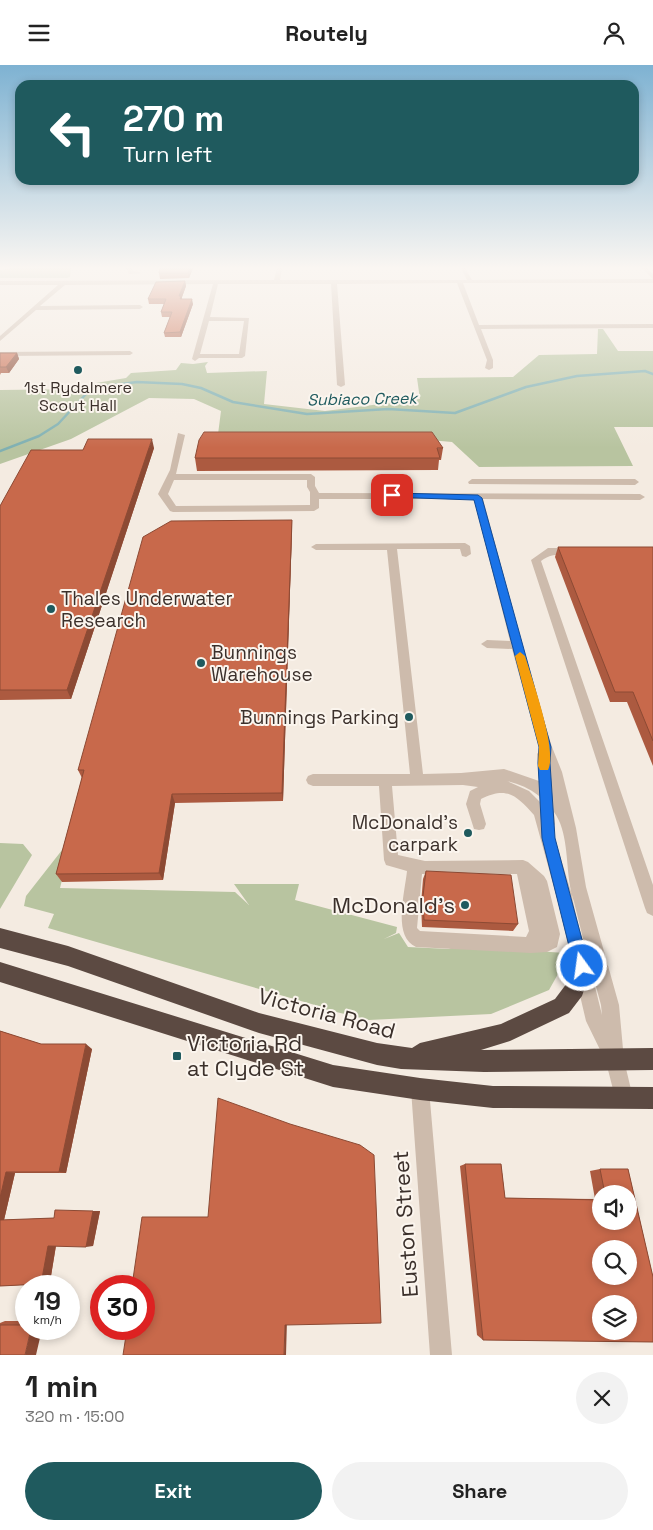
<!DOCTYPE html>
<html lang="en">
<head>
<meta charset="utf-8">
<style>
  :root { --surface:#fff; --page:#f2f2f2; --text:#222; --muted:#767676; --accent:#1f5a5e }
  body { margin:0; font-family:"Space Grotesk",sans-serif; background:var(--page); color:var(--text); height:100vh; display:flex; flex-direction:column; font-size:19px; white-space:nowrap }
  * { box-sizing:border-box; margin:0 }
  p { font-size:16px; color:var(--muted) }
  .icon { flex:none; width:28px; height:28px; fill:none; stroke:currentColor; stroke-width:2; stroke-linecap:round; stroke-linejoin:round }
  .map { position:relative; height:1290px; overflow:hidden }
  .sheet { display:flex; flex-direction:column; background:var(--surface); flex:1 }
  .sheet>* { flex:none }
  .hud { position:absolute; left:15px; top:15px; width:624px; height:105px; border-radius:15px; box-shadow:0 2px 8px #0003; background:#1f5a5e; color:#fff; overflow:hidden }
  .buttons { position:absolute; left:592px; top:1120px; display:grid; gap:10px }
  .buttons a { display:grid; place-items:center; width:45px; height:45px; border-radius:50%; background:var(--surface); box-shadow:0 2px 8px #0003; font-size:25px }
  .speed { position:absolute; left:15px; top:1210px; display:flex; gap:10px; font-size:25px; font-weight:700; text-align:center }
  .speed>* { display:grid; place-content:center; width:65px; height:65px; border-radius:50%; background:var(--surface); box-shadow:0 2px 8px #0003; line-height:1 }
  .speed small { font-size:12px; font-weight:400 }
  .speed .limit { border:8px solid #d22; background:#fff; color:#111 }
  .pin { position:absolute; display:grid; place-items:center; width:42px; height:42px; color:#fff; margin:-21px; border-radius:10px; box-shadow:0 2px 8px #0006 }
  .me { position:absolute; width:55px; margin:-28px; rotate:346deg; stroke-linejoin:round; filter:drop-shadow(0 0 4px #0008) }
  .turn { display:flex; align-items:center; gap:18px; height:105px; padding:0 25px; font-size:22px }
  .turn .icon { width:65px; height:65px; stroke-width:2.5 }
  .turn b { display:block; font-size:35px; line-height:42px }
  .round { display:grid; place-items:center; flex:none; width:52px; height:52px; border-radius:26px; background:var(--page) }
  .head { display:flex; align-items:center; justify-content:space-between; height:85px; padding:0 25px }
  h1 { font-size:30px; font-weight:700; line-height:38px }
  .cta { display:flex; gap:10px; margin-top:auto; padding:10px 25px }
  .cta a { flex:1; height:58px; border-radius:30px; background:var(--accent); color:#fff; font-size:20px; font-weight:700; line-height:58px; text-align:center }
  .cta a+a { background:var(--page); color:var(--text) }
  header { display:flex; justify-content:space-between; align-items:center; height:65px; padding:0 25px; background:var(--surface); font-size:22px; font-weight:700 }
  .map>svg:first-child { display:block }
  .green { fill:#b8c4a0 }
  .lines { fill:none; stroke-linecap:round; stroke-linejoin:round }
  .stream { stroke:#7fb0b2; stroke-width:2.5 }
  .minor { fill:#cdbbac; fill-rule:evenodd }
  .highway { fill:#5c4a42; fill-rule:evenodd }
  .wall { fill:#ac5a40; fill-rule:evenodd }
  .shaded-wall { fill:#8c4a34 }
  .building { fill:#c8694b; stroke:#8c4a34; fill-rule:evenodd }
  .route { fill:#1a73e8; stroke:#114b97 }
  .slow { fill:#f59e0b }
  .poi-dot { fill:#1f5a5e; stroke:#fbf5ee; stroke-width:2 }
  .labels { text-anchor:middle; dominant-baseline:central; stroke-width:4; stroke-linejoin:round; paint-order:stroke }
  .far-poi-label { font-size:16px; fill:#3b302b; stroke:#fbf5ee }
  .far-water-label { font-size:16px; font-style:italic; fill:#1f5a5e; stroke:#fbf5ee }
  .poi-label { font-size:19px; fill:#3b302b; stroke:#fbf5ee; text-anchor:start }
  .near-poi-label { font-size:22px; fill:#3b302b; stroke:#fbf5ee; text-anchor:end }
  .near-street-label { font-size:22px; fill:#3b302b; stroke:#fbf5ee }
</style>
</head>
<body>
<header><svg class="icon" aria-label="menu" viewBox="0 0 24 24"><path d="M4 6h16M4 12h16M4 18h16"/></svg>Routely<svg class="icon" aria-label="person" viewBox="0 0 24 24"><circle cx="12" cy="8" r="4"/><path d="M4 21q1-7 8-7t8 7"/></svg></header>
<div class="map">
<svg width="653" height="1290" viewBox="0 0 653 1290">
  <rect width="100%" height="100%" fill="#f4ebe1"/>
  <path class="green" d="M 11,203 L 71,203 L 70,212 L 67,213 L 0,213 L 0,205 Z
    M 598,264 L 603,264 L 618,286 L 653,286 L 653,362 L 614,362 L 633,401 L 479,402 L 452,377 L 339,367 L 217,377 L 221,346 L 194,334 L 149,333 L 71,374 L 0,399 L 0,325 L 84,324 L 84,320 L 126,313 L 131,308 L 176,305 L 181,298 L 193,299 L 208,297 L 205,301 L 207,308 L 267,306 L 264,339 L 325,346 L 420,334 L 417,313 L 513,312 L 539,290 L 597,289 Z
    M 73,771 L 60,823 L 235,827 L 249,840 L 234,819 L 299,819 L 295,835 L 397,862 L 396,868 L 384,874 L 399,868 L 408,882 L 449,884 L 457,880 L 564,888 L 558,909 L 549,925 L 491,949 L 369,955 L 320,943 L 315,940 L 48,863 L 54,849 L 24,841 L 26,831 Z
    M 0,778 L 23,779 L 32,790 L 0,844 Z"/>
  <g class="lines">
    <path class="stream" d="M 0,386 L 39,371 L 58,359 L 87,328 L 106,321 L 137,317 L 182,319 L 201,323 L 233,337 L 307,349 L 388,344 L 455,348 L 526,322 L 577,311 L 645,306 L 653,309"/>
    <path class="minor" d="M 126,203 L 131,203 L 133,206 L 143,208 L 129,209 Z
      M 277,203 L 282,203 L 280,215 L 467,215 L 461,203 L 465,203 L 472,215 L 653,214 L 653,218 L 463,218 L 479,260 L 653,259 L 653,263 L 481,264 L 493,295 L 493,303 L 489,305 L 485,303 L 487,295 L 457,218 L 337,219 L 345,320 L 341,322 L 337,320 L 331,219 L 218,219 L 210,252 L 249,253 L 245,291 L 242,293 L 199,293 L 195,296 L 192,294 L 213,219 L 65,220 L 40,241 L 140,240 L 143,242 L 140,244 L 36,245 L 0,276 L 0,271 L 58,220 L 0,220 L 0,216 L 274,215 ZM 209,256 L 244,256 L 239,289 L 200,289 Z
      M 642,203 L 647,203 L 653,209 L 653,214 Z
      M 0,287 L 130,286 L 133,288 L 130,290 L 0,291 Z
      M 178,368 L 185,370 L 176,409 L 311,409 L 315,412 L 315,421 L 319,428 L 640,429 L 645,432 L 640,435 L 483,434 L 536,630 L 552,682 L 562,707 L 576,763 L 586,822 L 619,940 L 624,995 L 633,1033 L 631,1040 L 624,1042 L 617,1040 L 606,997 L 586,956 L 558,837 L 534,750 C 516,730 507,721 481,734 L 480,739 L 486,759 L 484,764 L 479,765 L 474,764 L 466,739 L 470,726 L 478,722 L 463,720 L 392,721 L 398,790 L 425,796 L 523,795 L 528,797 L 544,811 L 547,816 L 560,869 L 557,882 L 547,887 L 531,888 L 416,882 C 392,872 405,827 407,806 L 386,800 L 384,795 L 379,721 L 313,721 L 308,719 L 306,715 L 308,711 L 313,709 L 410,709 L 387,485 L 316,485 L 311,482 L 316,479 L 465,478 L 470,481 L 471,489 L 466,492 L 462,491 L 460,484 L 397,484 L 423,709 L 461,708 L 504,704 L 539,716 L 537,689 L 540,685 L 512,584 L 487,583 L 481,579 L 487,575 L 510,576 L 474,434 L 319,434 L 319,443 L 314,446 L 173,447 L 170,446 L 158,429 L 170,405 ZM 174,415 L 307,415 L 307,422 L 310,427 L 310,440 L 176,441 L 168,429 ZM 507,716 C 519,719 529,723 539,731 L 540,737 L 529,726 ZM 554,747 C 568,766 566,797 570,821 C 577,861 591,901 601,940 L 602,950 L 574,837 L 552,764 L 555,759 ZM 422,809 L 517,809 L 529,866 L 526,872 L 420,866 L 417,863 Z
      M 472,414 L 635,414 L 639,417 L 635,420 L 469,419 L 468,417 Z
      M 548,483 L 573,483 L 578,486 C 568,494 557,484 541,496 L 653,820 L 653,851 L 647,848 L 645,843 L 531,495 Z
      M 420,1015 L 427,1017 L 429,1024 L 452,1290 L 430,1290 L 411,1024 L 413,1017 Z"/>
    <path class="highway" d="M 0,863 L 68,881 L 259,948 L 377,978 L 412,983 L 420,978 L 501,959 L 555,934 L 567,918 L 575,894 L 582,891 L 589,894 L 592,901 L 582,931 L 569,948 L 510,976 L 481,985 L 653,983 L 653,1005 L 484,1007 L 401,1004 L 377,1000 L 259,968 L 68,901 L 0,883 Z
      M 0,897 L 333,1000 L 420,1013 L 493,1021 L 653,1022 L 653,1044 L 493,1043 L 420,1035 L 333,1022 L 0,917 Z"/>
  </g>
  <path class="wall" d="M 193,203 L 189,213 L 160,214 L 159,208 Z
    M 185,216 L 186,221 L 182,232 L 182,234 L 193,239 L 181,272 L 165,272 L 164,268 L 170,252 L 162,252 L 161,247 L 164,239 L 149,239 L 148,234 Z
    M 0,288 L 17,288 L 19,294 L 9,308 L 1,308 L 0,310 Z
    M 154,383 L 71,634 L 0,635 L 0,441 L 83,385 Z
    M 443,383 L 441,395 L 439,395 L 438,405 L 197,406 L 195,393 Z
    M 292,455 L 292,465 L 283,736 L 175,738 L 163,815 L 62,817 L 56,809 L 82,713 L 78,705 Z
    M 558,482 L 653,482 L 653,701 L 627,637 L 610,637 L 555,492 Z
    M 426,806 L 518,859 L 513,866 L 422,862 L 421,839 L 423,814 Z
    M 0,966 L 41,979 L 92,984 L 66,1108 L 15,1108 L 4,1155 L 54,1153 L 100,1146 L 93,1181 L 56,1181 L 50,1217 L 41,1219 L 0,1221 Z
    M 465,1099 L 501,1099 L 505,1133 L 595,1134 L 590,1106 L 600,1104 L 628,1104 L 653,1212 L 653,1277 L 483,1275 L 477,1270 L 460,1101 ZM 601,1129 L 629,1129 L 629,1156 L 601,1156 ZM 601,1184 L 629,1184 L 629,1211 L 601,1211 ZM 601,1239 L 629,1239 L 629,1266 L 601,1266 Z
    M 5,1256 L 26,1256 L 26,1264 L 0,1290 L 0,1258 Z"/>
  <path class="shaded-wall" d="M 190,203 L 193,203 L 189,213 L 188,208 Z
    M 185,216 L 186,221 L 182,232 L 182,235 L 181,239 L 179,231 Z
    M 192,234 L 193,239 L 181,272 L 180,267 Z
    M 17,288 L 19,294 L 9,308 L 6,302 Z
    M 152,374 L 154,383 L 71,634 L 67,625 Z
    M 292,455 L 292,465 L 283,736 L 282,728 Z
    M 172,729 L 175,738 L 163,815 L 159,808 Z
    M 86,979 L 92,984 L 66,1108 L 59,1107 Z
    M 6,1107 L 15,1108 L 4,1155 L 0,1155 L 0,1133 Z
    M 93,1146 L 100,1146 L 93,1181 L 86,1182 Z
    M 56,1180 L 50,1217 L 41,1219 L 48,1181 Z
    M 287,1255 L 286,1290 L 284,1290 L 285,1260 Z
    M 31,1264 L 42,1264 L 36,1290 L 25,1290 Z"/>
  <path class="building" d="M 160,203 L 190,203 L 188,208 L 159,208 Z
    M 185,216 L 179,231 L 181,231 L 180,234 L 192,234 L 180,267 L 164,268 L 172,247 L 161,247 L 166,234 L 148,234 L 156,217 Z
    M 0,288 L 17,288 L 6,302 L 0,302 Z
    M 204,367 L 432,367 L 443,383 L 437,383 L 440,393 L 195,393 L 199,375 Z
    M 88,374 L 152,374 L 67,625 L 0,625 L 0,441 L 31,385 L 83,385 Z
    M 292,455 L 282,728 L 172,729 L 159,808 L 56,809 L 84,705 L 78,705 L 143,472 L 171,456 Z
    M 558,482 L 653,482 L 653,676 L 633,627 L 615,627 Z
    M 426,806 L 511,810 L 518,859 L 424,855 L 423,831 Z
    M 0,966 L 41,979 L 86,979 L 59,1107 L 6,1107 L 0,1133 Z
    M 218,1033 L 290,1059 L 360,1080 L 374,1090 L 381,1258 L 285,1260 L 284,1290 L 123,1290 L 127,1264 L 144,1264 L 144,1221 L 132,1221 L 142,1152 L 208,1152 Z
    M 465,1099 L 501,1099 L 505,1133 L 601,1135 L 601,1156 L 629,1156 L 629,1129 L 605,1129 L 600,1104 L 628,1104 L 653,1212 L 653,1277 L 483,1275 ZM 601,1184 L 629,1184 L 629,1211 L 601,1211 ZM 601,1239 L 629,1239 L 629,1266 L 601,1266 Z
    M 55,1145 L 93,1146 L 86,1182 L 48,1181 L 41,1219 L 0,1221 L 0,1155 L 54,1153 Z
    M 0,1260 L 26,1260 L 26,1264 L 31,1264 L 25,1290 L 0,1290 Z"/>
  <linearGradient id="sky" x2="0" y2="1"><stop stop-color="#7eb2d2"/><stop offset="0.53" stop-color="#faf6f2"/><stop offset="1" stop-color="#faf6f2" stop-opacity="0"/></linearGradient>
  <rect width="653" height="383" fill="url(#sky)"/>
  <path class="route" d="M 392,428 L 478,430 L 482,433 L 551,682 L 550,698 L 555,773 L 589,901 L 587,906 L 582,908 L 577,906 L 574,901 L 542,773 L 538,698 L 539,682 L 474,435 L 389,432 L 389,429 Z"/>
  <path class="slow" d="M 520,587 L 525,591 C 532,614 558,686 548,705 L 540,705 L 538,701 L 539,682 L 515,591 Z"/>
  <g class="poi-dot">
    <circle cx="78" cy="305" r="5"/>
    <circle cx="51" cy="544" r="5"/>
    <circle cx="201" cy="598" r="5"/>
    <circle cx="409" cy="652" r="5"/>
    <circle cx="468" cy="768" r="5"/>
    <circle cx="465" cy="840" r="5"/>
    <rect x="172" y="986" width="10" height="10" rx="2.5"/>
  </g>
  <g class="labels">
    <g class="far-poi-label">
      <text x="78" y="322">1st Rydalmere<tspan x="78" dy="18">Scout Hall</tspan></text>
    </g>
    <g class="far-water-label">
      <text transform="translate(362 334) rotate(-1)">Subiaco Creek</text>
    </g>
    <g class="poi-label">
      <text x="61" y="533">Thales Underwater<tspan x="61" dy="22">Research</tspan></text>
      <text x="211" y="587">Bunnings<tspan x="211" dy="22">Warehouse</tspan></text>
      <text x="399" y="652" text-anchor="end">Bunnings Parking</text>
      <text x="458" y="757" text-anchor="end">McDonald's<tspan x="458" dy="22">carpark</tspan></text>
    </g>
    <g class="near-poi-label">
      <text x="455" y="840">McDonald's</text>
      <text x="187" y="978" text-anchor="start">Victoria Rd<tspan x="187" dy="25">at Clyde St</tspan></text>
    </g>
    <g class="near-street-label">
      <text transform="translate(327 948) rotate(15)">Victoria Road</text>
      <text transform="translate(405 1159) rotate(-94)">Euston Street</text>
    </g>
  </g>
</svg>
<div class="buttons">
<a><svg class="icon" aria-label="sound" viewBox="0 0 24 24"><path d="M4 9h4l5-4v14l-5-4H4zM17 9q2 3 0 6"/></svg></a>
<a><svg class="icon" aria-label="search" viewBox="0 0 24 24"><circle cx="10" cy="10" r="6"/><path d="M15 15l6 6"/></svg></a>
<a><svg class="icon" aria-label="layers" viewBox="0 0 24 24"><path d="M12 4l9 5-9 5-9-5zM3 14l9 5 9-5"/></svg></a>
</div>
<div class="speed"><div>19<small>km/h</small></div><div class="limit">30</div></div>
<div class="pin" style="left:392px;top:430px;background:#d93025"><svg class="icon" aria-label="arrive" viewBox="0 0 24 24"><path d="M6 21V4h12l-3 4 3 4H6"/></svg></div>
<svg class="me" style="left:582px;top:901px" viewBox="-20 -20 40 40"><circle r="17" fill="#1a73e8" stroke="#fff" stroke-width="3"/><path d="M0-11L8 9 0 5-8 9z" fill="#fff"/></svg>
<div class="hud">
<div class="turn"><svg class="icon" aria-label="left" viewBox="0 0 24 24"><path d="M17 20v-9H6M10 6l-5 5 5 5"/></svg><div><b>270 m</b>Turn left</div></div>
</div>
</div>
<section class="sheet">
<div class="head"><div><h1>1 min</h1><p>320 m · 15:00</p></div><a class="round"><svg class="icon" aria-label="close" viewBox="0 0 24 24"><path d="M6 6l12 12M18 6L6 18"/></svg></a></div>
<div class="cta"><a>Exit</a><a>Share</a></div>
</section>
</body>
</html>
